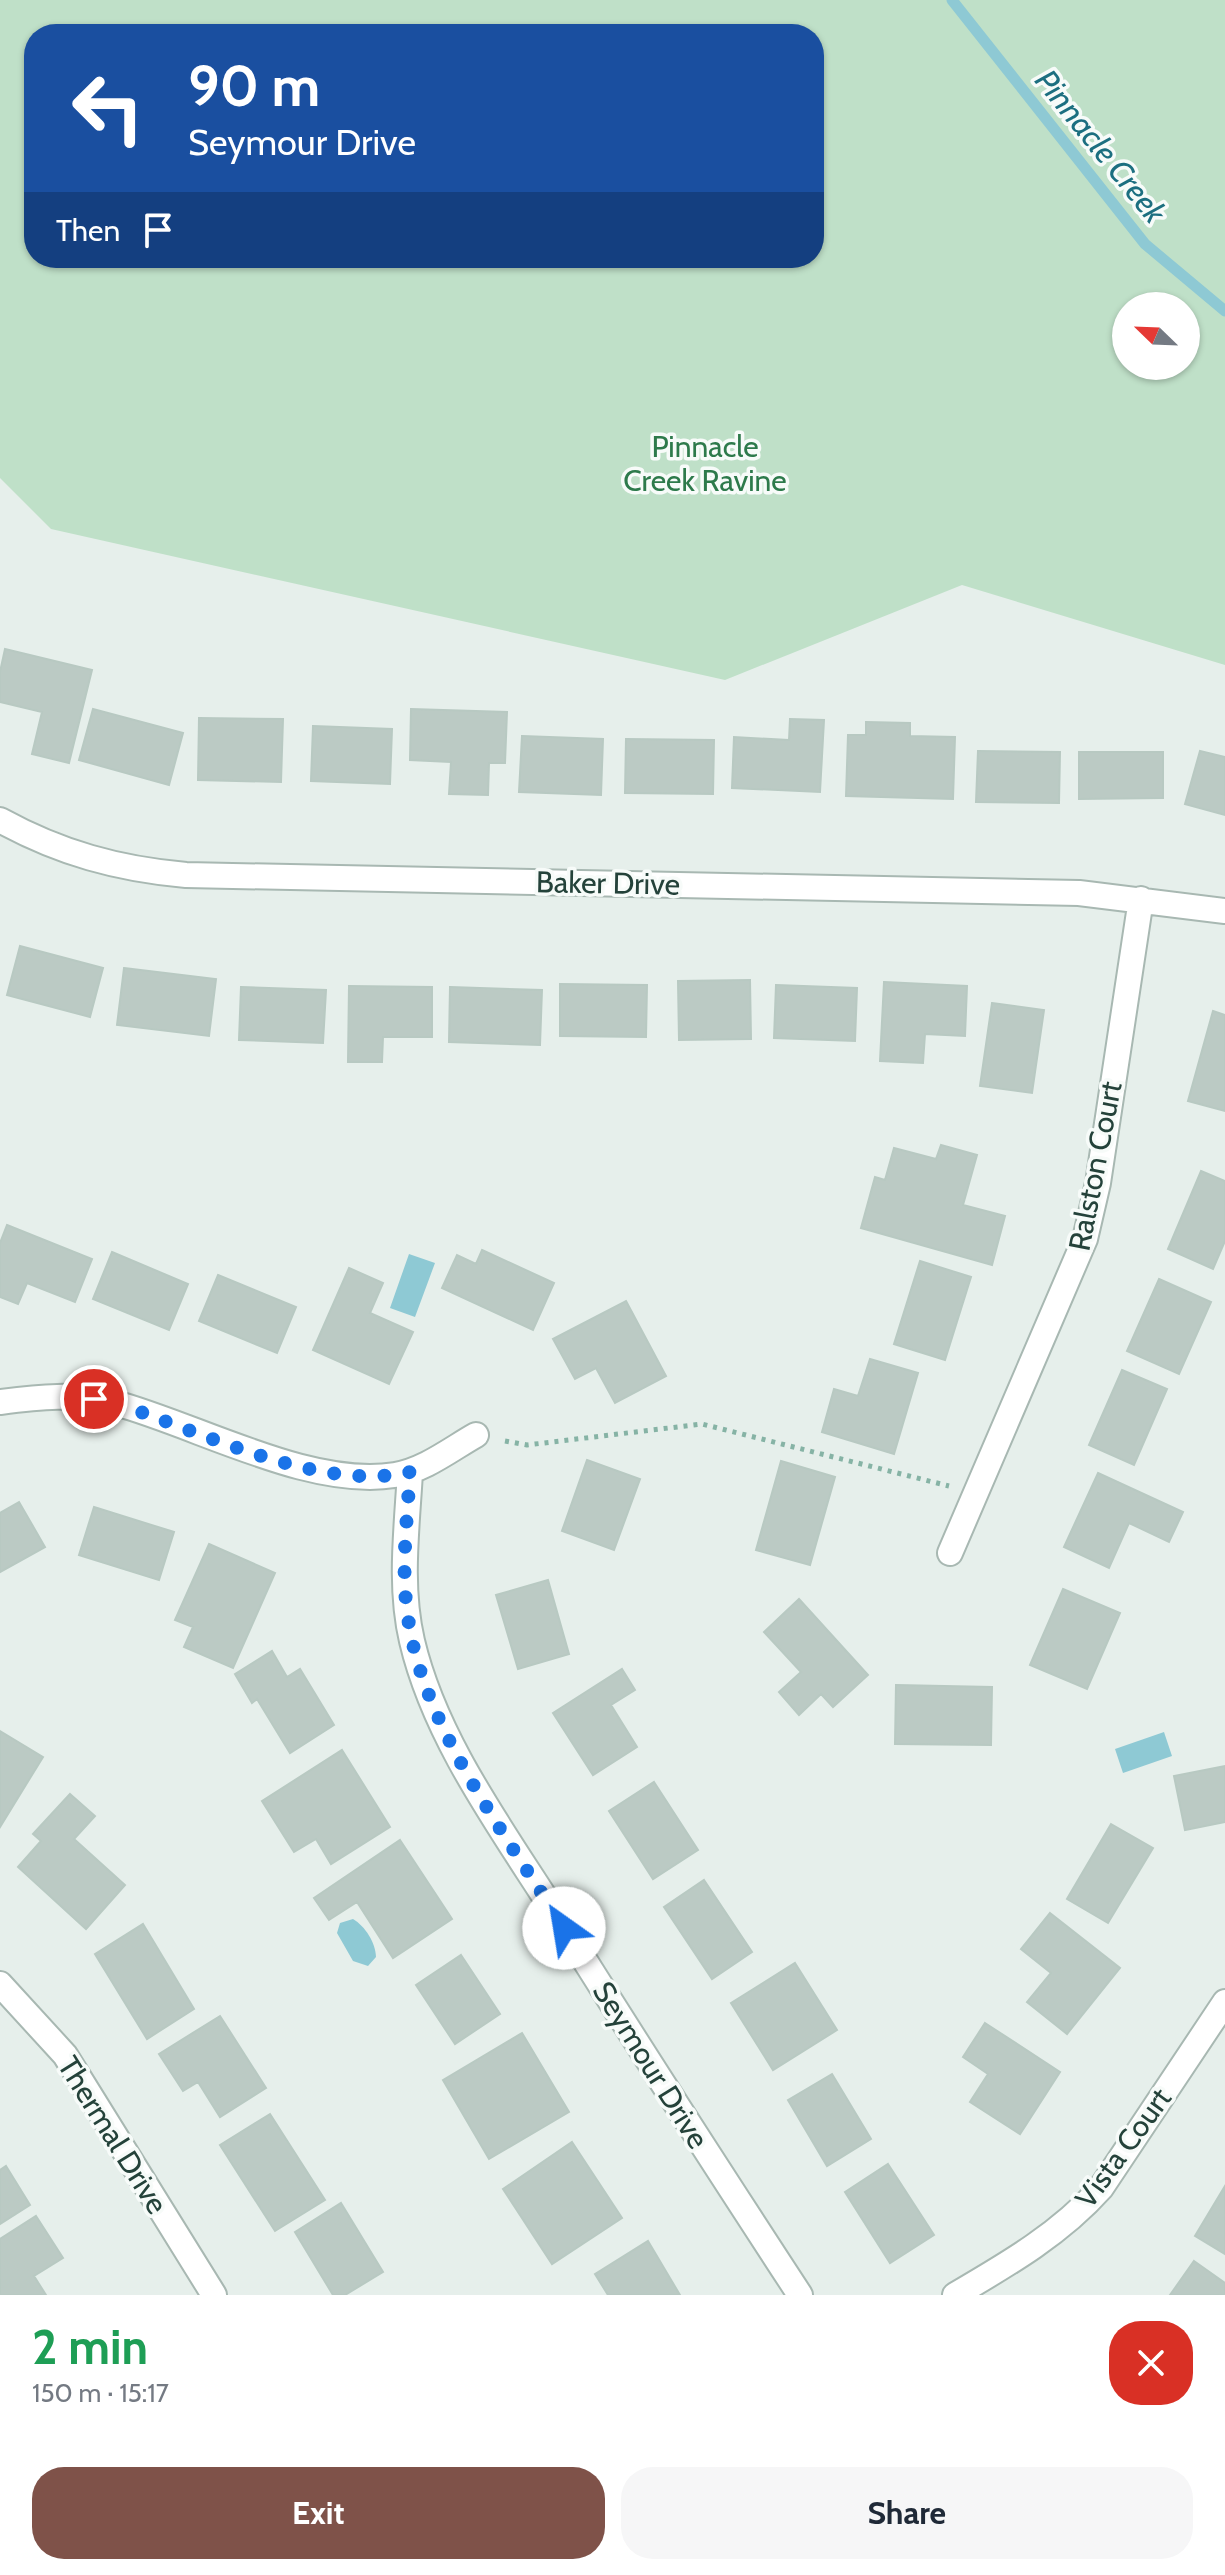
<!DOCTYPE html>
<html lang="en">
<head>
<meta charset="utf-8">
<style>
  :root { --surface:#fff; --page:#f6f6f7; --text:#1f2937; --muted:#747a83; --accent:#7f5249 }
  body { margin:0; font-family:Cabin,sans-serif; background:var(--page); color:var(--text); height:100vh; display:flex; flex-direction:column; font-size:30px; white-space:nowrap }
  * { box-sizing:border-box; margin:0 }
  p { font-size:26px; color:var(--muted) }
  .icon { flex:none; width:44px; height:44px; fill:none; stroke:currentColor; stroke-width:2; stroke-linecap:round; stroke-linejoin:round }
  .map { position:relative; height:2295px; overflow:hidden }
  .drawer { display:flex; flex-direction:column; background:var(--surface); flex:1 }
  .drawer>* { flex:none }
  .guide { position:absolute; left:24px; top:24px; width:800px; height:244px; border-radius:32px; box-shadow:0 2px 6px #0004; background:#1a4fa0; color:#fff; overflow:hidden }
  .needle { width:52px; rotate:293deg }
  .fabs { position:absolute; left:1112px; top:292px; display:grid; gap:16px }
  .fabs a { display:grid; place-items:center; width:88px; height:88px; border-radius:50%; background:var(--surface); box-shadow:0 2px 6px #0004; font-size:40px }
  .pin { position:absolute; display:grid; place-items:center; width:68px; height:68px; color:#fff; margin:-34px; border:4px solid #fff; border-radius:50%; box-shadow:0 2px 8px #0007 }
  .me { position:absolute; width:88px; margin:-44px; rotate:328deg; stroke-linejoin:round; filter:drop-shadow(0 0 6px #0008) }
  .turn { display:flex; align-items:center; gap:28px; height:168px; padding:0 32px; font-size:36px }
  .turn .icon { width:104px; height:104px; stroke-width:2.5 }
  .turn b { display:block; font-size:56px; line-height:68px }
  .then { display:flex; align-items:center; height:76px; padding:0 32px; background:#0003; gap:16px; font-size:30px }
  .round { display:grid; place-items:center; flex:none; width:84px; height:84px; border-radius:32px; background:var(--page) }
  .overview { display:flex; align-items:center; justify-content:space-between; height:136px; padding:0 32px }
  h1 { font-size:48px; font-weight:700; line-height:60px; color:#1e9e55 }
  .primary-button { display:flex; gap:16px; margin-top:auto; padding:16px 32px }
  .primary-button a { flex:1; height:92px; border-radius:32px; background:var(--accent); color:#fff; font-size:32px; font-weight:700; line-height:92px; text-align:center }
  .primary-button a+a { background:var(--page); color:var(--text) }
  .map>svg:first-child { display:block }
  .green { fill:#bfe0c8; fill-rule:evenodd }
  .water { fill:#8ec9d4 }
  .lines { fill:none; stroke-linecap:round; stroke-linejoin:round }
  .stream { stroke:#8ec9d4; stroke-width:11 }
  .building { fill:#bbcac4; stroke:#b8c9c2; stroke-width:2 }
  .minor-casing { stroke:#a8b8b2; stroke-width:28 }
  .tertiary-casing { stroke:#a8b8b2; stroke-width:28 }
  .path { stroke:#86b3a5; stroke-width:5; stroke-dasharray:4 6; stroke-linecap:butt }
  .minor { stroke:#fff; stroke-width:24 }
  .tertiary { stroke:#fff; stroke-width:24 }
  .route { stroke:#1a73e8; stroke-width:14; stroke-dasharray:0 25.2 }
  .labels { text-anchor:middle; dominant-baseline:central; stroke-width:7; stroke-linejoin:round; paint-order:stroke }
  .park-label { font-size:30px; fill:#2d7a4b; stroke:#f7fbf9 }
  .street-label { font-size:30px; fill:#24423a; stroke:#f7fbf9 }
  .water-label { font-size:32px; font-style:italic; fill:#1c6f80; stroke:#f7fbf9 }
</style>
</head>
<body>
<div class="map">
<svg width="1225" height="2295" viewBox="0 0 1225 2295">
  <rect width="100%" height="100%" fill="#e6efeb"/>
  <path class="green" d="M 0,0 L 1225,0 L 1225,665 L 962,585 L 725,680 L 51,529 L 0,478 ZM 34,34 L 814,34 L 814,258 L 34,258 ZM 1126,306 L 1186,306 L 1186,366 L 1126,366 Z"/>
  <path class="water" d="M 409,1254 L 435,1263 L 415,1317 L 390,1308 Z
    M 1164,1732 L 1172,1756 L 1123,1773 L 1115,1749 Z
    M 353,1919 C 365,1926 376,1943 376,1957 L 368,1966 L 353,1961 L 337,1933 L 340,1923 Z"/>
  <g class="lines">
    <path class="stream" d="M 952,0 L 1145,244 L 1225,311"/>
  </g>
  <path class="building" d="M 5,649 L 92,670 L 69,763 L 32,754 L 42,712 L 0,702 L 0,672 Z
    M 93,709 L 183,733 L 169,785 L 79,760 Z
    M 411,709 L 507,712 L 505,763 L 489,763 L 488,795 L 449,794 L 451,762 L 410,760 Z
    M 199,718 L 283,719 L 281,782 L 198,780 Z
    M 790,719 L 824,720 L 820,792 L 732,788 L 734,737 L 789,740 Z
    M 866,722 L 910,723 L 910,736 L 955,737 L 953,799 L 846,796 L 848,735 L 866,735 Z
    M 313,726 L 392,729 L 390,784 L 311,781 Z
    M 522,736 L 603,739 L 601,795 L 519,792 Z
    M 626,739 L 714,740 L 713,794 L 625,793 Z
    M 978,751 L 1060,752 L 1059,803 L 976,802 Z
    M 1200,751 L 1225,757 L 1225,815 L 1185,804 Z
    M 1079,752 L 1163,752 L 1163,798 L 1079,799 Z
    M 20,946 L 103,968 L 90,1017 L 7,995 Z
    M 124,968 L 216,979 L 209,1036 L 117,1025 Z
    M 750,980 L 751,1039 L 679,1040 L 678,981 Z
    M 884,982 L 967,986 L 965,1036 L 925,1034 L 923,1063 L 880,1061 Z
    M 560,984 L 647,985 L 646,1037 L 560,1036 Z
    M 776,985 L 857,988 L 855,1041 L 774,1038 Z
    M 349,986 L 432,987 L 432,1037 L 383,1037 L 382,1062 L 348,1062 Z
    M 241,987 L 326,990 L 323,1043 L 239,1040 Z
    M 450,987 L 542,990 L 540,1045 L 449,1042 Z
    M 992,1003 L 1044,1010 L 1032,1093 L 980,1086 Z
    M 1213,1011 L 1225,1015 L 1225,1111 L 1188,1101 Z
    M 941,1145 L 977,1155 L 963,1205 L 1005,1216 L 992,1265 L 861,1228 L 875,1177 L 885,1180 L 894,1148 L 936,1159 Z
    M 1201,1171 L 1225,1181 L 1225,1241 L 1213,1269 L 1168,1249 Z
    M 7,1225 L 92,1259 L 75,1302 L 27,1283 L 18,1304 L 0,1297 L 0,1243 Z
    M 482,1250 L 554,1283 L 533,1330 L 442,1288 L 457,1255 L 476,1264 Z
    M 112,1252 L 188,1284 L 169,1330 L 93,1299 Z
    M 920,1261 L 971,1277 L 945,1360 L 894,1344 Z
    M 349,1268 L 383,1283 L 370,1313 L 413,1332 L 389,1384 L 313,1350 Z
    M 218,1275 L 296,1307 L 277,1353 L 199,1321 Z
    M 1159,1279 L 1211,1302 L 1179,1374 L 1127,1351 Z
    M 626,1301 L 666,1376 L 615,1403 L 596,1368 L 575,1379 L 553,1339 Z
    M 870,1359 L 918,1373 L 894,1454 L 822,1432 L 834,1389 L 858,1396 Z
    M 1122,1370 L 1167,1389 L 1134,1465 L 1089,1445 Z
    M 587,1460 L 640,1479 L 614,1550 L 562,1531 Z
    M 781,1461 L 835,1477 L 810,1565 L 756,1550 Z
    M 1098,1473 L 1183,1512 L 1169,1542 L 1129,1523 L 1109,1568 L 1064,1547 Z
    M 19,1502 L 45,1547 L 0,1572 L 0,1513 Z
    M 94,1507 L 174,1532 L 159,1580 L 79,1555 Z
    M 209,1544 L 275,1573 L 233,1668 L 184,1647 L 193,1627 L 175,1620 Z
    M 548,1580 L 569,1654 L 518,1669 L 496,1595 Z
    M 1063,1589 L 1120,1613 L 1087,1689 L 1030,1665 Z
    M 799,1599 L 868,1675 L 833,1707 L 821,1694 L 799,1715 L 779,1692 L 801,1672 L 764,1632 Z
    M 272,1651 L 287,1677 L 300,1669 L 334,1725 L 290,1753 L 257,1699 L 252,1703 L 235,1674 Z
    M 622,1669 L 635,1690 L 611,1705 L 637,1747 L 593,1775 L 553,1713 Z
    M 896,1685 L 992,1687 L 991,1745 L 895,1744 Z
    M 0,1731 L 43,1757 L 0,1827 Z
    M 342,1750 L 390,1827 L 331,1864 L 316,1839 L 294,1852 L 262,1801 Z
    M 1225,1766 L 1225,1822 L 1185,1830 L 1174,1776 Z
    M 654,1782 L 698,1850 L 653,1879 L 609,1811 Z
    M 70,1794 L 95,1816 L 74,1839 L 125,1885 L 86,1929 L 18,1867 L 41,1841 L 33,1834 Z
    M 1111,1824 L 1153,1848 L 1108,1923 L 1067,1899 Z
    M 400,1840 L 452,1919 L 393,1958 L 357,1902 L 329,1920 L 314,1898 Z
    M 704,1880 L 752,1952 L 712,1979 L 664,1907 Z
    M 1050,1913 L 1120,1968 L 1067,2034 L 1027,2002 L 1051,1973 L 1021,1949 Z
    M 143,1924 L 194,2009 L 147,2039 L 95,1954 Z
    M 461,1955 L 500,2014 L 455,2044 L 416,1985 Z
    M 795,1963 L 837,2030 L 773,2070 L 731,2003 Z
    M 220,2016 L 266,2088 L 220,2117 L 198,2082 L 183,2091 L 159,2054 Z
    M 985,2023 L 1060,2072 L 1020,2134 L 970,2102 L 988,2074 L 963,2057 Z
    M 522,2033 L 569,2112 L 489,2159 L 443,2080 Z
    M 832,2074 L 871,2139 L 827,2166 L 788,2100 Z
    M 270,2114 L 325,2200 L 275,2231 L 220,2145 Z
    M 572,2142 L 622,2218 L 552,2264 L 503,2189 Z
    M 888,2164 L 934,2235 L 890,2263 L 845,2192 Z
    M 6,2166 L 30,2205 L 0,2224 L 0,2170 Z
    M 1225,2186 L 1225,2254 L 1195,2236 Z
    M 341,2203 L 383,2272 L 345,2295 L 333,2295 L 295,2232 Z
    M 36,2216 L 63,2258 L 34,2276 L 46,2295 L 0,2295 L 0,2239 Z
    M 648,2241 L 680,2295 L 608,2295 L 595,2274 Z
    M 1194,2261 L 1225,2283 L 1225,2295 L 1170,2295 Z"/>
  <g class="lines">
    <defs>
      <path id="minor" d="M 0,820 C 60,853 118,869 186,875 L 1079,893 L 1225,911
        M 0,1402 C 38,1397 77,1393 115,1403 C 197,1425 310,1489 395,1475 C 425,1470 451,1449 476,1435
        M 410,1472 C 407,1527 399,1586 412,1641 C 435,1739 501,1828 555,1913 C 635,2041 717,2168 800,2295
        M 950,1553 L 1085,1239 L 1098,1183 L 1141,899
        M 955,2295 C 1008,2264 1060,2234 1101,2188 L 1225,2002"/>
      <path id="tertiary" d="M 0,1984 L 65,2055 L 214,2295"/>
    </defs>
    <use href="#minor" class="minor-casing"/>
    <use href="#tertiary" class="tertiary-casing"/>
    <path class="path" d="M 505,1441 L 527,1445 L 702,1424 L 949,1486"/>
    <use href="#minor" class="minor"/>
    <use href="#tertiary" class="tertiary"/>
  </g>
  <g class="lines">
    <path class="route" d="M 94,1399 L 112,1402 C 198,1430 320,1493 410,1472 C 407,1522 400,1575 409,1624 C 426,1731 508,1838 564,1928"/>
  </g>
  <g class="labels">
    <g class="park-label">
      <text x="705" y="446">Pinnacle<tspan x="705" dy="34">Creek Ravine</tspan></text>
    </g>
    <g class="street-label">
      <text transform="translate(608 883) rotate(1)">Baker Drive</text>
      <text transform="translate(1095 1166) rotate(-79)">Ralston Court</text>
      <text transform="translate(651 2065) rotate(58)">Seymour Drive</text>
      <text transform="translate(113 2135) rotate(58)">Thermal Drive</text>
      <text transform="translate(1123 2148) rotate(-54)">Vista Court</text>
    </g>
    <g class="water-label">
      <text transform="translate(1101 146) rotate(51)">Pinnacle Creek</text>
    </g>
  </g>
</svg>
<div class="fabs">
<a><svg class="needle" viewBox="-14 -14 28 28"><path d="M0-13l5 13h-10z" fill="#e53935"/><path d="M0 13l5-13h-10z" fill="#747a83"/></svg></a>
</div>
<div class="pin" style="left:94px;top:1399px;background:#d93025"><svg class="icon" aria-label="arrive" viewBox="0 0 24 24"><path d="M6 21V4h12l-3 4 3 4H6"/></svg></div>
<svg class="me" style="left:564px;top:1928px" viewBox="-20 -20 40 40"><circle r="19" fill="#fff"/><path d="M0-13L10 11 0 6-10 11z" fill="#1a73e8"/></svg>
<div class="guide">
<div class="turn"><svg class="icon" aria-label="left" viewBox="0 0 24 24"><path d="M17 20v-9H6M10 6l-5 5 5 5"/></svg><div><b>90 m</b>Seymour Drive</div></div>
<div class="then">Then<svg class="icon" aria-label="arrive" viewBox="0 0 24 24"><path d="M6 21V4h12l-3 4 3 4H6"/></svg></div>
</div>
</div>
<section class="drawer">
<div class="overview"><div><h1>2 min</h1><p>150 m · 15:17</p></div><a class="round" style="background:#d93025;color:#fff"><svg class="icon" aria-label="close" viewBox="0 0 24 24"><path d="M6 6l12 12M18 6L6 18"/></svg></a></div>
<div class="primary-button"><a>Exit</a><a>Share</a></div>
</section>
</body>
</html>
